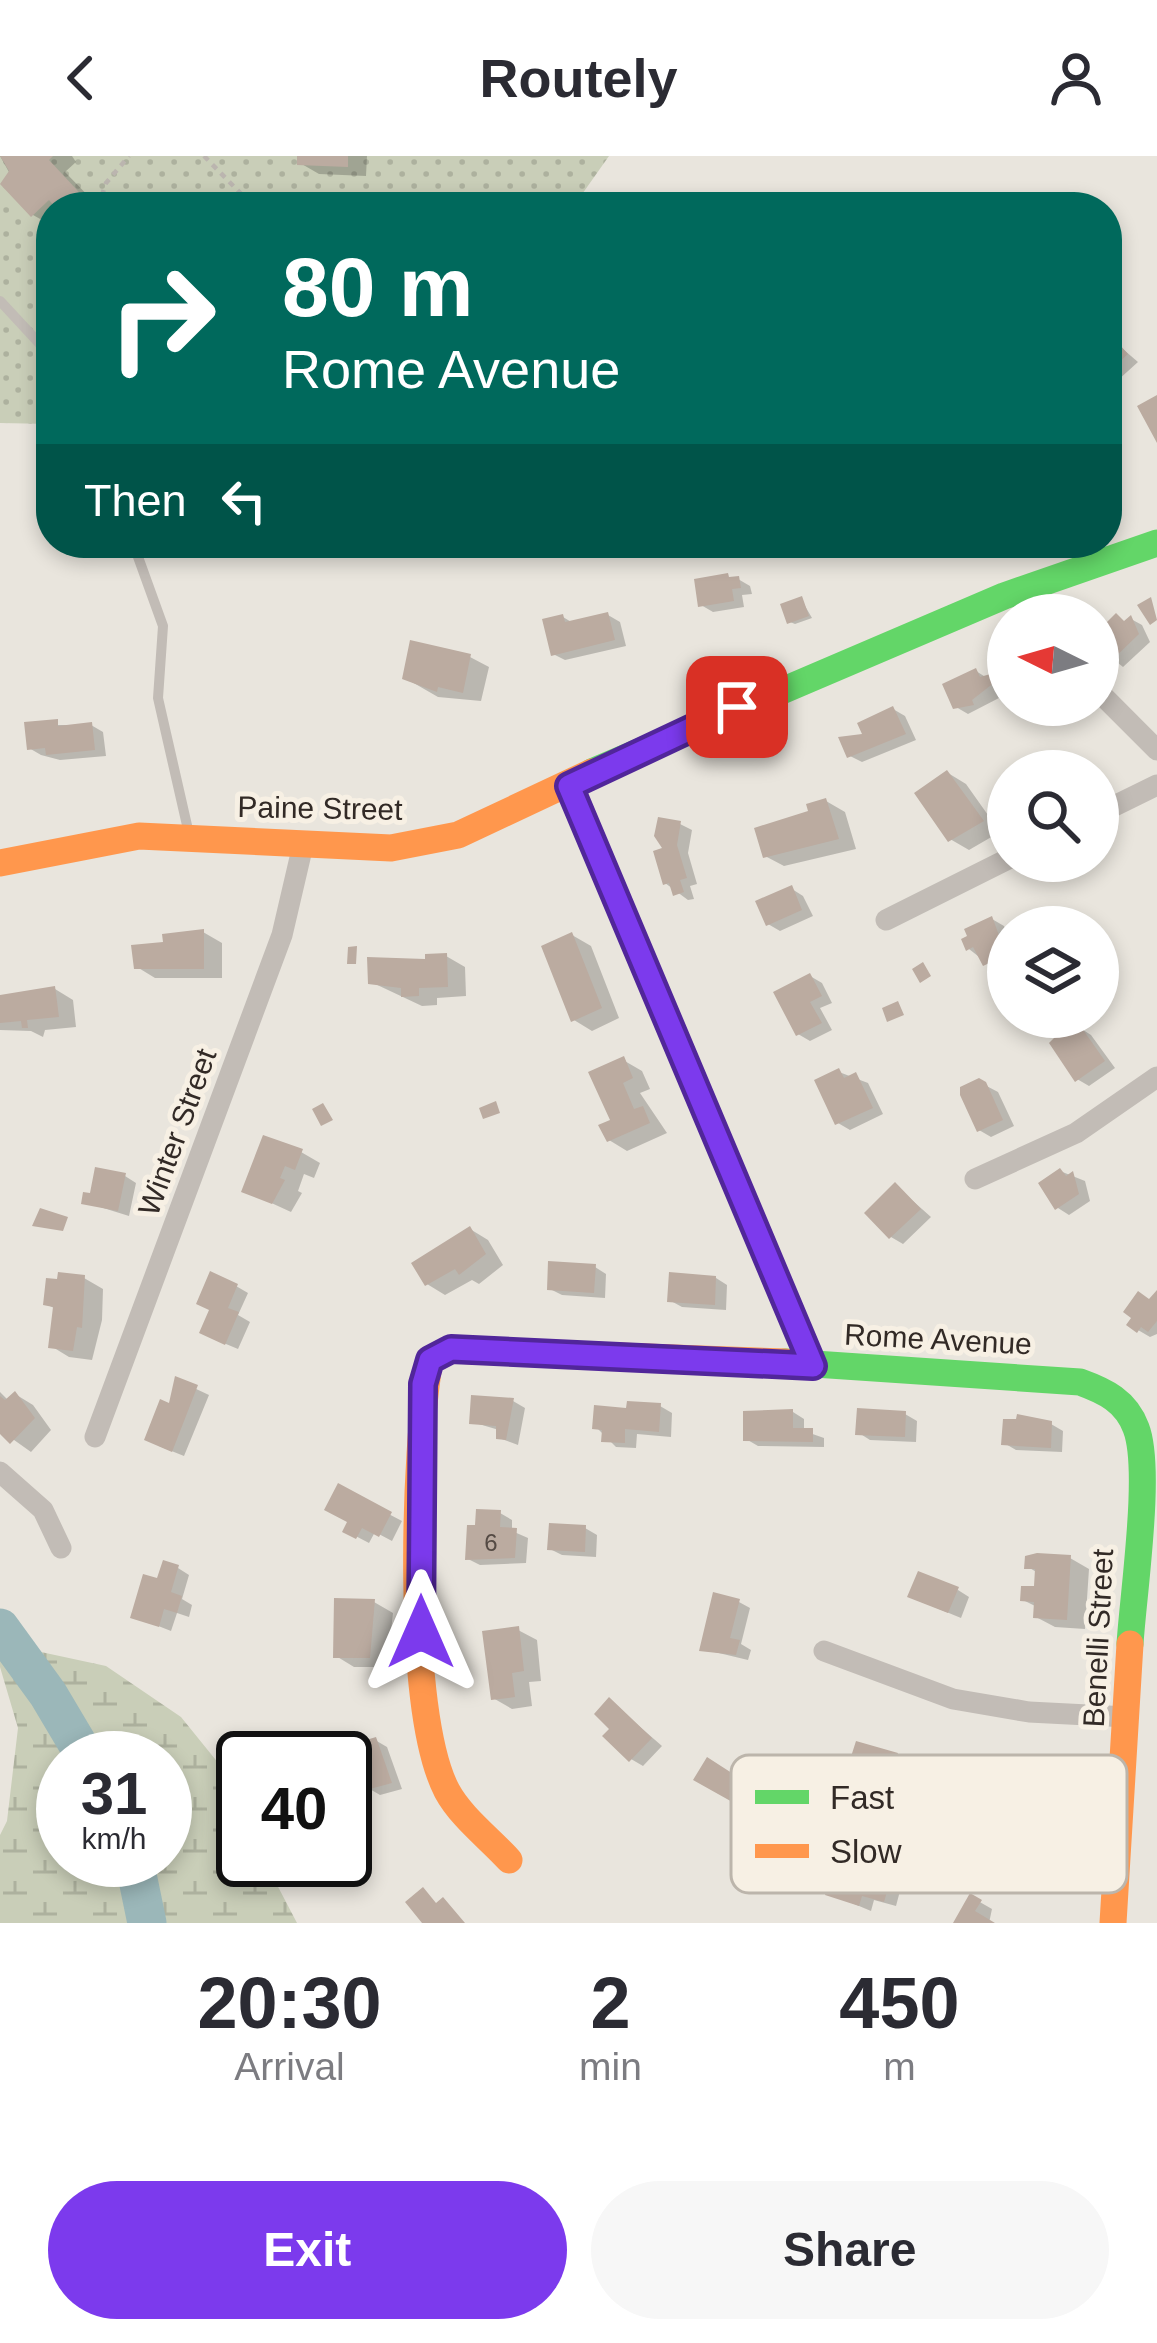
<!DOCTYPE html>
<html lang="en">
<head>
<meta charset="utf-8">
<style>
  :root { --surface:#fff; --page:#f7f7f7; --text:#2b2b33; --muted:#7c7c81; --accent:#7c3aed }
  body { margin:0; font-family:Arial,sans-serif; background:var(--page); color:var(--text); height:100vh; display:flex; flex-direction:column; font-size:45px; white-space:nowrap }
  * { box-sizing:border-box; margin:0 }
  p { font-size:39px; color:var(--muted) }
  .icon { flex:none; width:66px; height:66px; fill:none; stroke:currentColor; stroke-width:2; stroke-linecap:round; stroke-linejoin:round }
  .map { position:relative; height:1767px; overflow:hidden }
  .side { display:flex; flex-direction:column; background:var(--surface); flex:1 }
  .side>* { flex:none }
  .guide { position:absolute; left:36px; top:36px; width:1086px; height:366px; border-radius:48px; box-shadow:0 6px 18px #0003; background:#00695c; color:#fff; overflow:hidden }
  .needle { width:78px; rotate:275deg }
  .fabs { position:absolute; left:987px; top:438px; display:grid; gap:24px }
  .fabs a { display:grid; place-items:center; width:132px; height:132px; border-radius:50%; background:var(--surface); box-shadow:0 6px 18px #0003; font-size:60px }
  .speed { position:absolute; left:36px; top:1575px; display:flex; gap:24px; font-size:60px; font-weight:700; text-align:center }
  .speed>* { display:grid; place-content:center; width:156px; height:156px; border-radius:50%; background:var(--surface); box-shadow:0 6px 18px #0003; line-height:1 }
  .speed small { font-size:30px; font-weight:400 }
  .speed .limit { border:6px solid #111; border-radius:18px; background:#fff; color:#111 }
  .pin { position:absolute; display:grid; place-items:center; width:102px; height:102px; color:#fff; margin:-51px; border-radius:24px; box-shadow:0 6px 18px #0006 }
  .me { position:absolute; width:132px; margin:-66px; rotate:0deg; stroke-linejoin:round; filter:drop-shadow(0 0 9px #0008) }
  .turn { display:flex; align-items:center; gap:42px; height:252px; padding:0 48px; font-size:54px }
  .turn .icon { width:156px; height:156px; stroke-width:2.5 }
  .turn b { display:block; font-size:84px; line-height:102px }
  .then { display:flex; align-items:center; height:114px; padding:0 48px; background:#0003; gap:24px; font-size:45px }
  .eta { display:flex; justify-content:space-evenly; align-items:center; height:204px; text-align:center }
  .eta b { font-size:72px; font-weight:700; line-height:84px }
  .action { display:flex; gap:24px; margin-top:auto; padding:24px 48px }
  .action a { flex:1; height:138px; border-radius:72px; background:var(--accent); color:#fff; font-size:48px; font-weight:700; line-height:138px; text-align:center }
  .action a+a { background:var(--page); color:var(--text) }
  header { display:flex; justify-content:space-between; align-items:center; height:156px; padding:0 48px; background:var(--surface); font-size:54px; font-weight:700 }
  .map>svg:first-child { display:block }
  .grass { fill:url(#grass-dots) }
  .wetland { fill:url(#wetland-marsh); fill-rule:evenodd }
  .shadow { fill:#0003 }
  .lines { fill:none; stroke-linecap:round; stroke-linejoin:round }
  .river { stroke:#9bb7b9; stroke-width:39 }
  .building { fill:#bbaba0 }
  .path { stroke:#bbb5af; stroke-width:4.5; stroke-dasharray:6 6; stroke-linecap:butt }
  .lane { stroke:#c2bcb6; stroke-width:10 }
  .street { stroke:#c2bcb6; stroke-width:21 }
  .fast { stroke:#63d668; stroke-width:27 }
  .slow { stroke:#ff974d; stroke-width:27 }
  .route-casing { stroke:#51269a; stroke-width:30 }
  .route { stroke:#7c3aed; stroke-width:21 }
  .labels { text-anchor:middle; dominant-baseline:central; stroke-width:10; stroke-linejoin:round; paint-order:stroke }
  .number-label { font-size:24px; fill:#544a44 }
  .street-label { font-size:30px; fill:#322a26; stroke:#f7f0e4 }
  .key { fill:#f7f0e4; stroke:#bcb5ab; stroke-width:3 }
  .key-label { font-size:33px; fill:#322a26 }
</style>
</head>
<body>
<header><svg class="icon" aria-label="back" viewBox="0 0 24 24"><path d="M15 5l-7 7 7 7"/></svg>Routely<svg class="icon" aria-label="person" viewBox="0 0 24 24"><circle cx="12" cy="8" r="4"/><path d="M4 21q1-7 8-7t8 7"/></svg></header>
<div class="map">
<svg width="1157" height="1767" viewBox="0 0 1157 1767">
  <defs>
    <pattern id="grass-dots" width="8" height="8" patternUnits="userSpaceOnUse" patternTransform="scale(3)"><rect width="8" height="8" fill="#c9ceb8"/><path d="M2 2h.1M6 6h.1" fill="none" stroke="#adb19e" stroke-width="1.8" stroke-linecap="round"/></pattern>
    <pattern id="wetland-marsh" width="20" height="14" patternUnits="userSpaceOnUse" patternTransform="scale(3)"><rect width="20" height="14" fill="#c9ceb8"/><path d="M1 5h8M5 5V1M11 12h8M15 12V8" fill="none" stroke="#adb19e"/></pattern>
  </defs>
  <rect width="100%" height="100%" fill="#e9e5dd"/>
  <path class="grass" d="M 0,0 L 609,0 L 573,51 L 51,51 L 51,268 L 0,267 Z"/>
  <path class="wetland" d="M 0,1470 L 41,1496 L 106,1510 L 181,1561 L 232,1624 L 243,1656 L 243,1704 L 264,1704 L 297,1767 L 0,1767 L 0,1679 L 7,1665 L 18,1572 L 0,1511 ZM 63,1602 L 165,1602 L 165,1704 L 63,1704 Z"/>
  <path class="shadow" d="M 0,0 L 72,0 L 76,6 L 65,16 L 99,51 L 51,51 L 51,69 L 33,59 Z
    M 300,0 L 367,0 L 366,20 L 319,18 L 300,7 Z
    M 1110,182 L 1138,206 L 1107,234 L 1107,185 Z
    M 738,423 L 750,430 L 752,438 L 742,439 L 744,451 L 713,456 L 701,449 Z
    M 801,443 L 812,462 L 795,468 L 790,466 Z
    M 608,459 L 620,466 L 626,490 L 565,504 L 553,498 L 563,461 L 573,467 Z
    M 1131,463 L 1142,469 L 1150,486 L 1123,511 L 1098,491 L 1098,479 Z
    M 470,501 L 489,511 L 481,545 L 438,541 L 405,522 Z
    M 976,515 L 987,522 L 1008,516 L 1008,531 L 997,537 L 999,542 L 968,558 L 956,551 Z
    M 893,553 L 905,560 L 916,584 L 862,606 L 850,600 Z
    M 27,569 L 91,569 L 103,576 L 106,600 L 60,604 L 41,599 L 29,592 Z
    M 948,617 L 966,628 L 1000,676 L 969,694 L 950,683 Z
    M 826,645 L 845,656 L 856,693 L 784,710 L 765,700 Z
    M 680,668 L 692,674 L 688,697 L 697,728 L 690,730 L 694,743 L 688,744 L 665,727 L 667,694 Z
    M 792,733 L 803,740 L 813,760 L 780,775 L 768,768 Z
    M 992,763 L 1004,770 L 1008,782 L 1008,810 L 997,815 L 969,793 Z
    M 203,776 L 222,787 L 222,822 L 155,822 L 137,811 L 167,789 Z
    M 572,779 L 591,790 L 619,862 L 592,875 L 574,864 Z
    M 446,800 L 465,811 L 466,840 L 437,842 L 437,849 L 422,850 L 371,826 Z
    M 810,820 L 822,827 L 832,847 L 820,852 L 832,874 L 810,885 L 798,878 Z
    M 55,833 L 73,844 L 76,871 L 45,874 L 43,881 L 31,875 L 0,874 L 0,840 Z
    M 1018,861 L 1040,861 L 1027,870 Z
    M 1080,872 L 1091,879 L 1115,912 L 1089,930 L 1077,923 Z
    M 623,904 L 642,915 L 650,933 L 640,937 L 667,977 L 627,995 L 609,984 Z
    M 839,916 L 868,927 L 883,958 L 850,974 L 838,967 Z
    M 979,926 L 998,936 L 1014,970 L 991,981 L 979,974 Z
    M 301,996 L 320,1007 L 314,1022 L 304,1018 L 298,1035 L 302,1037 L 291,1056 L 245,1035 Z
    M 1060,1015 L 1085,1025 L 1090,1045 L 1069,1059 L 1058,1052 Z
    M 125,1020 L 136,1027 L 129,1060 L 84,1046 Z
    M 896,1030 L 931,1061 L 903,1088 L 891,1081 Z
    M 470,1073 L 488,1084 L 503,1109 L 479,1128 L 472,1124 L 445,1139 L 427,1128 Z
    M 595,1111 L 606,1118 L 605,1142 L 562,1139 L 550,1133 Z
    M 84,1122 L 103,1133 L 102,1164 L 92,1204 L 69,1201 L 51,1190 L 56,1153 L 46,1148 Z
    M 716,1122 L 727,1129 L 726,1154 L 682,1151 L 671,1145 Z
    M 236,1130 L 248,1137 L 238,1159 L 250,1166 L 238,1193 L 214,1183 Z
    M 1157,1139 L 1157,1178 L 1150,1181 L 1138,1174 Z
    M 177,1224 L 209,1239 L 184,1300 L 159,1290 Z
    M 0,1236 L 9,1245 L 15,1238 L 33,1249 L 51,1274 L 31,1296 L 0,1274 Z
    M 513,1245 L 525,1252 L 518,1289 L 499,1282 L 499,1274 L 472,1266 Z
    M 660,1250 L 672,1257 L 671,1281 L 637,1278 L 636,1292 L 616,1291 L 596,1271 L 629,1255 Z
    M 793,1256 L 804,1263 L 804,1275 L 824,1282 L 824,1291 L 758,1290 L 746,1283 Z
    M 905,1258 L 917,1265 L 916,1286 L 870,1284 L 859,1277 Z
    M 1051,1268 L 1063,1275 L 1062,1296 L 1016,1294 L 1004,1287 Z
    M 339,1332 L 402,1365 L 392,1385 L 375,1376 L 369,1387 L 346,1375 L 351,1365 Z
    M 500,1357 L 512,1364 L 512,1375 L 528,1382 L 526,1407 L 480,1409 L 468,1403 Z
    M 585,1372 L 597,1379 L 596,1401 L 562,1399 L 550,1393 Z
    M 1070,1402 L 1089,1413 L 1085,1473 L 1055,1471 L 1036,1461 L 1037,1451 L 1023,1444 L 1037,1433 L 1038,1417 L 1028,1411 Z
    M 178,1412 L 189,1419 L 182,1443 L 192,1449 L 189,1461 L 177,1457 L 171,1475 L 133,1460 L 159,1426 Z
    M 958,1434 L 969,1441 L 961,1462 L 922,1446 Z
    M 374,1446 L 393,1457 L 387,1511 L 354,1511 L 336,1500 Z
    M 739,1446 L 750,1452 L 741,1488 L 751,1494 L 748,1504 L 702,1493 Z
    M 518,1474 L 537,1484 L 541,1525 L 529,1526 L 532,1550 L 512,1553 L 493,1542 Z
    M 610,1545 L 662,1590 L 643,1610 L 631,1603 L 613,1572 Z
    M 375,1584 L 387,1591 L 402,1633 L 380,1639 L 368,1632 Z
    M 720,1612 L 765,1641 L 756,1656 L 697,1623 Z
    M 839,1698 L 872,1711 L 869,1722 L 900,1735 L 896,1750 L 874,1744 L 871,1755 L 828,1737 Z
    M 971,1741 L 992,1753 L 989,1767 L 957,1767 Z"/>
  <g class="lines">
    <path class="river" d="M 0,1472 L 48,1538 L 86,1602
      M 134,1704 L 147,1767"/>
  </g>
  <path class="building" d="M 0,0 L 53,0 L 49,4 L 91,49 L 55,51 L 49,44 L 31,61 L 0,28 L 9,15 Z
    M 297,0 L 348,0 L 348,11 L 297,9 Z
    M 1110,178 L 1128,198 L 1107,217 L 1107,181 Z
    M 1157,239 L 1157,287 L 1137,250 Z
    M 728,417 L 729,421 L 739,420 L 741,432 L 732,433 L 734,445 L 698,451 L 694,423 Z
    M 802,440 L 809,460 L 787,468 L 780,448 Z
    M 1151,441 L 1157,464 L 1150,469 L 1137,449 Z
    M 608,456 L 615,484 L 551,500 L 542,463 L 563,458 L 565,466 Z
    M 1116,457 L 1124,465 L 1131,459 L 1139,478 L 1109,507 L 1098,495 L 1098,475 Z
    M 410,484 L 471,498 L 463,537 L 438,531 L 437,536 L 402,523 Z
    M 976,512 L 980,521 L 1008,513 L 1008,526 L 995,526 L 972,544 L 974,549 L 953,553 L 942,528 Z
    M 893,550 L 906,578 L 847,602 L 838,581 L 862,578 L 857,567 Z
    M 58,563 L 58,570 L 92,566 L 95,594 L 46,599 L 45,592 L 27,594 L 24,566 Z
    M 947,614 L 984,665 L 948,686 L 914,637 Z
    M 826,642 L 839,683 L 763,702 L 754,672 L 808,655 L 806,648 Z
    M 658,661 L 681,665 L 677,689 L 687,722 L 680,724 L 684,736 L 673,740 L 669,727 L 663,729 L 653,695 L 662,692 L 654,680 Z
    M 792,729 L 802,754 L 766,770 L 755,745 Z
    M 992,760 L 1006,799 L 983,810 L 973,791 L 966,795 L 961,783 L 967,780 L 964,773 Z
    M 204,773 L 204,813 L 134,813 L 131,789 L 163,786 L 162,778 Z
    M 572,776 L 602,852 L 571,866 L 541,790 Z
    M 357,790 L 356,808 L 347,808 L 348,791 Z
    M 447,797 L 448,831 L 419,832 L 419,840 L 401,841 L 401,832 L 368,828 L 367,801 L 425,803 L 425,798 Z
    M 923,806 L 931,820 L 920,827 L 912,813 Z
    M 810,817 L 822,840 L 810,846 L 822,867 L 796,880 L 773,836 Z
    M 55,830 L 59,861 L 27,864 L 28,872 L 22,872 L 21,865 L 0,867 L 0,839 Z
    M 898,845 L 904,859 L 887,866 L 882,852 Z
    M 1070,866 L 1075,871 L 1079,868 L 1105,905 L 1075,926 L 1049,887 Z
    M 624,900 L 633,922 L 623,927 L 634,953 L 643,950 L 650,967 L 607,986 L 598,969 L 610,964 L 588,916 Z
    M 839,912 L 844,922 L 856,916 L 873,952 L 835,969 L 814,924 Z
    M 979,922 L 986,926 L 1003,964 L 977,976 L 960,939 L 960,931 Z
    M 496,945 L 500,957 L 483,963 L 479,952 Z
    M 323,947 L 333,964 L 321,970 L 312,953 Z
    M 263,979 L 303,993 L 295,1014 L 285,1010 L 280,1022 L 285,1024 L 272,1048 L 241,1036 Z
    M 95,1011 L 126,1017 L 118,1055 L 81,1048 L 83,1036 L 90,1037 Z
    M 1060,1012 L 1066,1020 L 1073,1015 L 1079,1038 L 1055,1054 L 1038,1027 Z
    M 895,1026 L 921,1053 L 889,1083 L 864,1057 Z
    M 40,1052 L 68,1061 L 63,1075 L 32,1070 Z
    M 470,1070 L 486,1098 L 459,1119 L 455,1113 L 425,1130 L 411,1107 Z
    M 548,1105 L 596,1108 L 594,1137 L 547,1134 Z
    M 210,1115 L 238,1128 L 228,1152 L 239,1156 L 225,1189 L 199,1177 L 209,1154 L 196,1148 Z
    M 58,1116 L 85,1119 L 82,1172 L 77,1171 L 73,1195 L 48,1192 L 53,1151 L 43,1149 L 46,1122 L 57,1123 Z
    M 669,1116 L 716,1120 L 715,1149 L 667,1146 Z
    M 1157,1134 L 1157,1165 L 1148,1176 L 1141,1171 L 1137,1177 L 1126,1169 L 1131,1162 L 1123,1156 L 1138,1135 L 1149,1143 Z
    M 175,1220 L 198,1229 L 172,1296 L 144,1284 L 160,1243 L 169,1247 Z
    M 15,1235 L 35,1262 L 10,1288 L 0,1278 L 0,1240 L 5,1244 Z
    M 471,1239 L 514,1242 L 506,1284 L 496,1283 L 496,1270 L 469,1268 Z
    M 627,1245 L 661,1247 L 659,1276 L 625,1273 L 625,1287 L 601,1286 L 602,1274 L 592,1273 L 594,1249 L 626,1252 Z
    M 857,1252 L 906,1255 L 905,1281 L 855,1279 Z
    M 793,1253 L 793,1272 L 813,1272 L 813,1286 L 743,1285 L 743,1255 Z
    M 1017,1258 L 1052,1265 L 1051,1292 L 1001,1289 L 1003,1263 L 1016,1263 Z
    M 338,1327 L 392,1356 L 379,1381 L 362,1372 L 356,1383 L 342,1376 L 347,1366 L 324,1354 Z
    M 476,1353 L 501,1354 L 500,1371 L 517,1372 L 515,1402 L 465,1404 L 467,1369 L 475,1369 Z
    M 549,1367 L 586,1369 L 585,1396 L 547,1394 Z
    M 1037,1397 L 1071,1399 L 1067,1464 L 1033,1462 L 1034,1446 L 1020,1445 L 1021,1430 L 1034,1430 L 1035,1413 L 1024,1413 L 1025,1400 Z
    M 163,1404 L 179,1409 L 171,1436 L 182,1440 L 177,1457 L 164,1453 L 159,1471 L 130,1462 L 143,1418 L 157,1422 Z
    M 918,1415 L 959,1431 L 948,1457 L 907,1441 Z
    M 713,1436 L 740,1443 L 730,1482 L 740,1484 L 736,1499 L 699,1495 Z
    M 334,1442 L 375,1443 L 370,1502 L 333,1502 Z
    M 519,1470 L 524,1515 L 512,1517 L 515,1541 L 491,1544 L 482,1475 Z
    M 609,1541 L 652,1582 L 629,1606 L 602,1580 L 609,1573 L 594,1558 Z
    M 376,1581 L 392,1627 L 366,1634 L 353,1588 Z
    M 856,1585 L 898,1597 L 890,1622 L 848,1610 Z
    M 707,1601 L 755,1632 L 743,1652 L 693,1624 Z
    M 837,1694 L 861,1701 L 857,1716 L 890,1725 L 884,1746 L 862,1740 L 859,1750 L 825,1739 Z
    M 423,1731 L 436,1747 L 443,1741 L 465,1767 L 422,1767 L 405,1746 Z
    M 970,1737 L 982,1744 L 975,1755 L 995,1767 L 953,1767 Z"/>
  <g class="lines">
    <path class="path" d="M 204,0 L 254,51
      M 98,51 L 106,27 L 129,0"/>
    <path class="lane" d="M 0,145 L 51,200
      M 133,387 L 163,470 L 158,542 L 189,678"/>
    <path class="street" d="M 1098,535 L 1157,594
      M 569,630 L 813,1210
      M 1098,658 L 1157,629
      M 886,764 L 1008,703
      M 975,1023 L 1076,977 L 1157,921
      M 95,1281 L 282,779 L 303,689
      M 0,1316 L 43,1354 L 61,1392
      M 824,1495 L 953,1543 L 1029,1556 L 1127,1561"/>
    <path class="fast" d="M 592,616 L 1004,440 L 1157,387
      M 785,1206 L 1080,1226 C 1105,1235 1126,1245 1136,1272 C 1152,1313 1133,1439 1130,1488"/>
    <path class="slow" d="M 0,707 L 139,680 L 391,692 L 458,679 L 592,616
      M 509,1704 C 489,1682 461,1661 447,1635 C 405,1555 414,1295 430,1203 L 451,1194 L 785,1206
      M 1113,1767 L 1130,1488"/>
  </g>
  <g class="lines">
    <defs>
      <path id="route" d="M 421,1476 L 423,1228 L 430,1204 L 451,1193 L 813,1210 L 569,630 L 737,551"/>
    </defs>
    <use href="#route" class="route-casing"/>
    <use href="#route" class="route"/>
  </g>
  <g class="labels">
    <g class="number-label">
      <text x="491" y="1386">6</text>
    </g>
    <g class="street-label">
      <text transform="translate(320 652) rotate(1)">Paine Street</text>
      <text transform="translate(177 976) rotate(-70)">Winter Street</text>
      <text transform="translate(938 1183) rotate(3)">Rome Avenue</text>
      <text transform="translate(1098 1482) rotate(-87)">Benelli Street</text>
    </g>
  </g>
  <rect x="731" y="1599" width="396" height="138" rx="18" class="key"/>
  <rect x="755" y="1634" width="54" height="14" fill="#63d668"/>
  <rect x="755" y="1688" width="54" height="14" fill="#ff974d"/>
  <g class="key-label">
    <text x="830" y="1653">Fast</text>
    <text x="830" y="1707">Slow</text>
  </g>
</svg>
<div class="fabs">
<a><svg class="needle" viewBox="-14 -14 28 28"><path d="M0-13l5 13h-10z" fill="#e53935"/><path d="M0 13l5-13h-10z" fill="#7c7c81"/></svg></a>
<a><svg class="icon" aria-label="search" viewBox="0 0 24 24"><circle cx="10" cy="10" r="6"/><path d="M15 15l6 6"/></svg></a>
<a><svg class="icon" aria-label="layers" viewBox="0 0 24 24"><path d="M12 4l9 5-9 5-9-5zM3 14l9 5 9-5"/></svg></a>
</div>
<div class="speed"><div>31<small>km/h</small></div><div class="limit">40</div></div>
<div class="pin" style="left:737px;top:551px;background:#d93025"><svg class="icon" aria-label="arrive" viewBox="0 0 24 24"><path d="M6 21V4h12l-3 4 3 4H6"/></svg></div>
<svg class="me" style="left:421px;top:1476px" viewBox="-20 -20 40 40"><path d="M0-17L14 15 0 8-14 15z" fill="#7c3aed" stroke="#fff" stroke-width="4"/></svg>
<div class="guide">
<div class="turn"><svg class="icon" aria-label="right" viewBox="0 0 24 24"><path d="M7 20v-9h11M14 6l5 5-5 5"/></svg><div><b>80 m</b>Rome Avenue</div></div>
<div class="then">Then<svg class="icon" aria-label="left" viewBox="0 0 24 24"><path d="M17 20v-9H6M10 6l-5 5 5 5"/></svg></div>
</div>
</div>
<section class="side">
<div class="eta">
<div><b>20:30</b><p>Arrival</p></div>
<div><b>2</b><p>min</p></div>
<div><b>450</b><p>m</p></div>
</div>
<div class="action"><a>Exit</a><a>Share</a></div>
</section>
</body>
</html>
